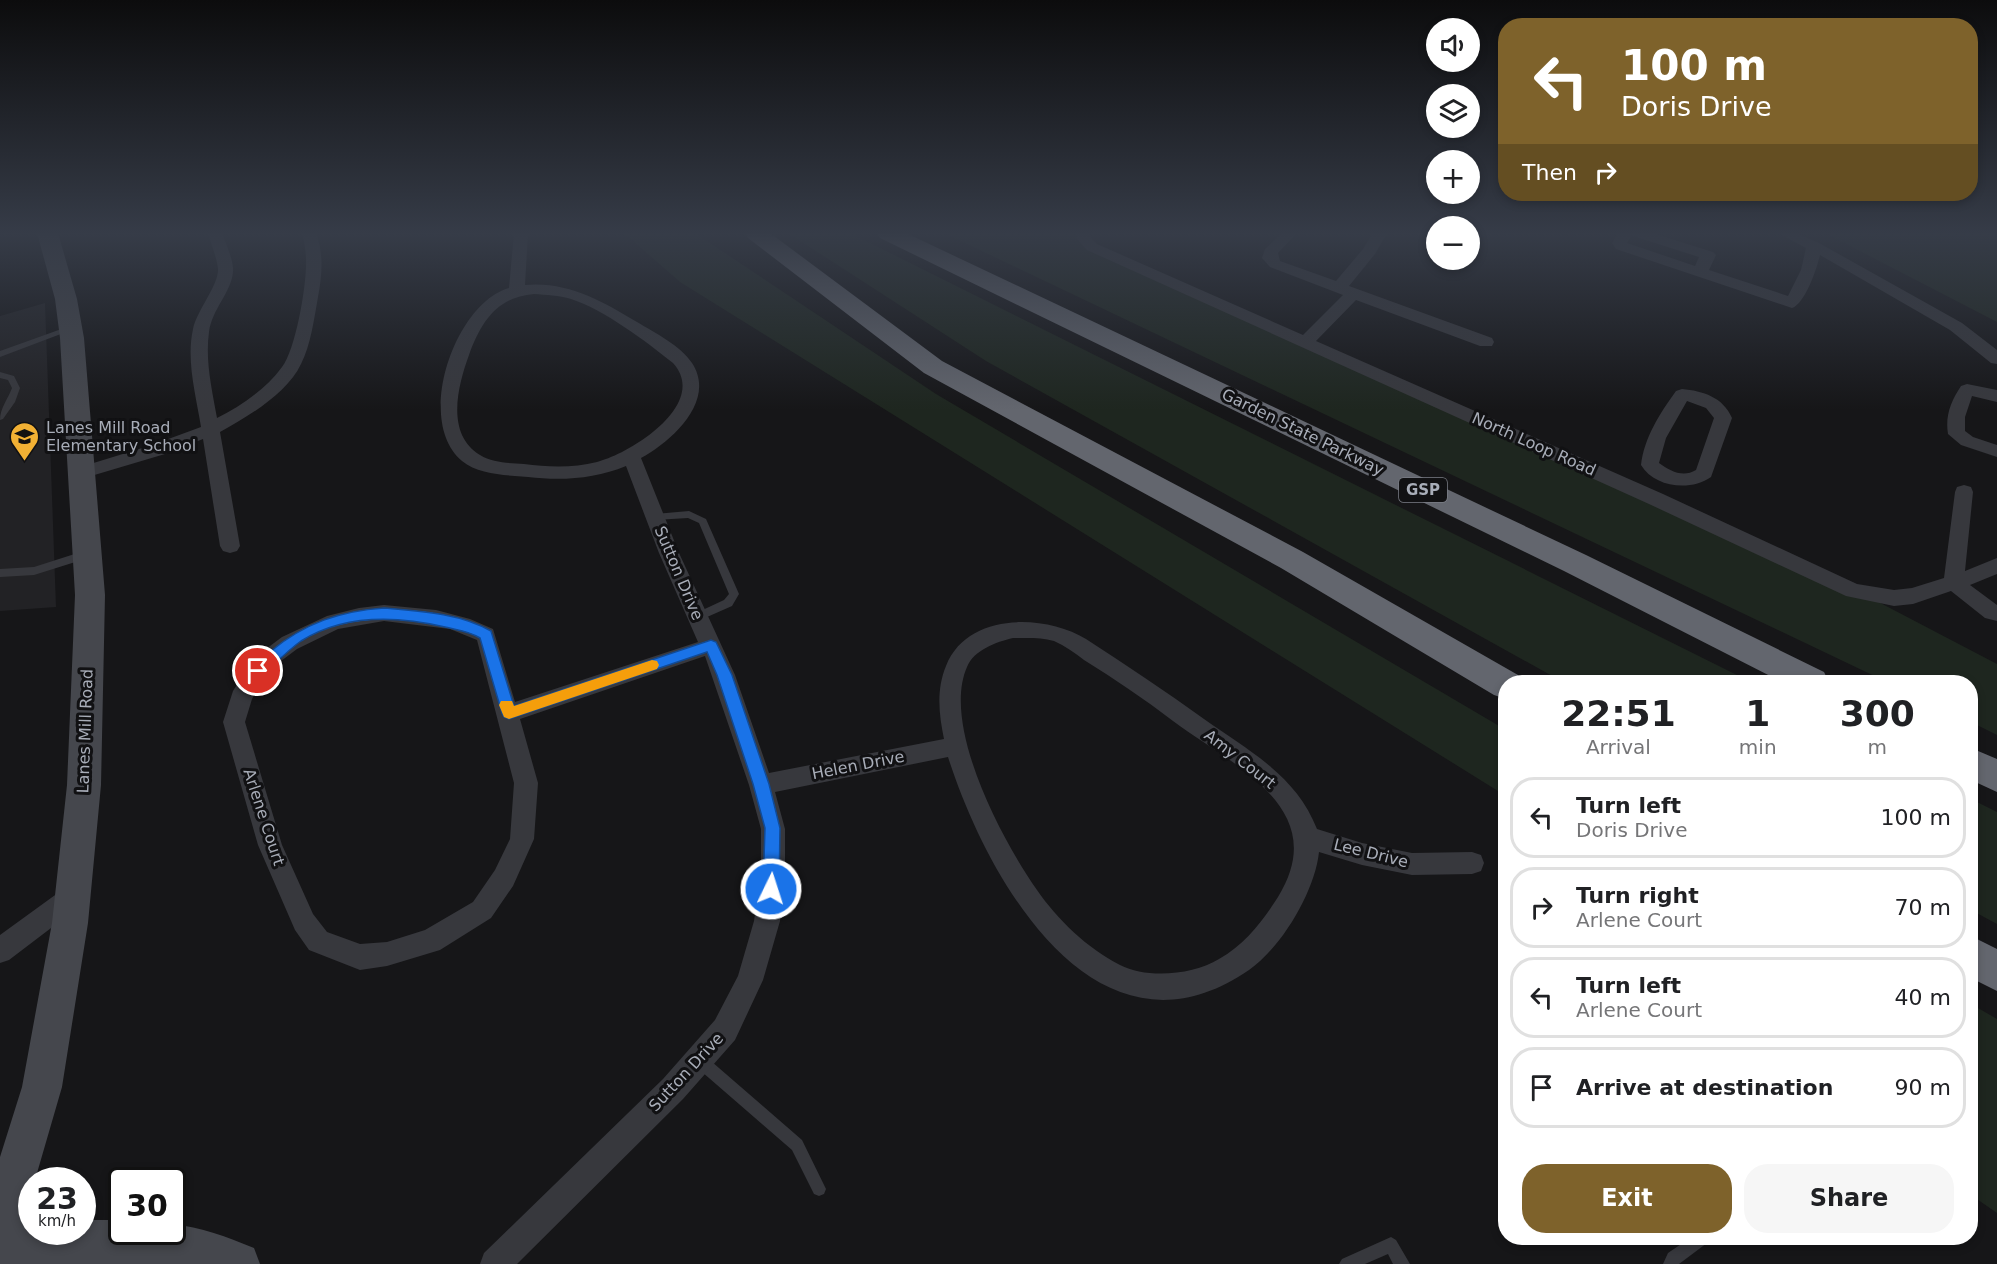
<!DOCTYPE html>
<html lang="en">
<head>
<meta charset="utf-8">
<style>
  :root { --surface:#fff; --page:#f6f6f6; --text:#202124; --muted:#757577; --line:#e0e0e0; --accent:#7e622b }
  body { margin:0; font-family:"DejaVu Sans",sans-serif; background:var(--page); color:var(--text); height:100vh; display:flex; flex-direction:column; font-size:22px; white-space:nowrap }
  * { box-sizing:border-box; margin:0 }
  p { font-size:20px; color:var(--muted) }
  .icon { flex:none; width:33px; height:33px; fill:none; stroke:currentColor; stroke-width:2; stroke-linecap:round; stroke-linejoin:round }
  .map { position:relative; flex:1; overflow:hidden }
  .details { position:absolute; left:1498px; top:675px; width:480px; height:570px; display:flex; flex-direction:column; background:var(--surface); border-radius:24px; box-shadow:0 3px 9px #0003 }
  .details>* { flex:none }
  .top-card { position:absolute; left:1498px; top:18px; width:480px; height:183px; border-radius:24px; box-shadow:0 3px 9px #0003; background:#7e622b; color:#fff; overflow:hidden }
  .controls { position:absolute; left:1426px; top:18px; display:grid; gap:12px }
  .controls a { display:grid; place-items:center; width:54px; height:54px; border-radius:50%; background:var(--surface); box-shadow:0 3px 9px #0003; font-size:30px }
  .speed { position:absolute; left:18px; top:1167px; display:flex; gap:12px; font-size:30px; font-weight:700; text-align:center }
  .speed>* { display:grid; place-content:center; width:78px; height:78px; border-radius:50%; background:var(--surface); box-shadow:0 3px 9px #0003; line-height:1 }
  .speed small { font-size:15px; font-weight:400 }
  .speed .limit { border:3px solid #111; border-radius:9px; background:#fff; color:#111 }
  .pin { position:absolute; display:grid; place-items:center; width:51px; height:51px; color:#fff; margin:-26px; border:3px solid #fff; border-radius:50%; box-shadow:0 2px 6px #0007 }
  .me { position:absolute; width:66px; margin:-33px; rotate:4deg; stroke-linejoin:round; filter:drop-shadow(0 0 4px #0008) }
  .turn { display:flex; align-items:center; gap:21px; height:126px; padding:0 24px; font-size:27px }
  .turn .icon { width:78px; height:78px; stroke-width:2.5 }
  .turn b { display:block; font-size:42px; line-height:51px }
  .then { display:flex; align-items:center; height:57px; padding:0 24px; background:#0003; gap:12px; font-size:22px }
  .eta { display:flex; justify-content:space-evenly; align-items:center; height:102px; text-align:center }
  .eta b { font-size:36px; font-weight:700; line-height:42px }
  .action { display:flex; gap:12px; margin-top:auto; padding:12px 24px }
  .action a { flex:1; height:69px; border-radius:24px; background:var(--accent); color:#fff; font-size:24px; font-weight:700; line-height:69px; text-align:center }
  .action a+a { background:var(--page); color:var(--text) }
  ul { padding:0; list-style:none }
  li { display:flex; align-items:center; gap:18px; height:81px; margin:0 12px 9px; padding:0 12px; border:3px solid var(--line); border-radius:24px }
  li div { flex:1 }
  li b { display:block; font-size:22px }
  li em { font-style:normal }
  .map>svg:first-child { display:block }
  .built { fill:#222225 }
  .green { fill:#1e261f }
  .lines { fill:none; stroke-linecap:round; stroke-linejoin:round }
  .service { fill:#37383d; fill-rule:evenodd }
  .minor { fill:#37383d; fill-rule:evenodd }
  .secondary { fill:#45474d; fill-rule:evenodd }
  .motorway { fill:#63666e; fill-rule:evenodd }
  .route { fill:#1a73e8; stroke:#114b97; stroke-width:1.5 }
  .slow { fill:#f59e0b }
  .labels { text-anchor:middle; dominant-baseline:central; stroke-width:6; stroke-linejoin:round; paint-order:stroke }
  .shield { fill:#111113; stroke:#7b7e86; stroke-width:1.5 }
  .shield-label { font-size:15px; font-weight:bold; fill:#a8adb8 }
  .poi-label { font-size:16px; fill:#a8adb8; stroke:#111113; text-anchor:start }
  .street-label { font-size:16px; fill:#a8adb8; stroke:#111113 }
</style>
</head>
<body>
<div class="map">
<svg width="1997" height="1264" viewBox="0 0 1997 1264">
  <rect width="100%" height="100%" fill="#161618"/>
  <path class="built" d="M 45,303 L 56,607 L 0,611 L 0,316 Z"/>
  <path class="green" d="M 624,233 L 695,233 L 936,394 L 1506,730 L 1506,796 L 680,282 Z
    M 788,233 L 850,233 L 1751,682 L 1563,682 L 986,361 Z
    M 944,233 L 1086,233 L 1087,244 L 1867,596 L 1997,664 L 1997,735 L 1971,722 L 1971,682 L 1887,682 Z
    M 1825,233 L 1997,233 L 1997,322 Z
    M 1971,799 L 1997,812 L 1997,924 L 1971,910 Z
    M 1971,1004 L 1997,1019 L 1997,1213 L 1971,1195 Z"/>
  <g class="lines">
    <path class="service" d="M 67,327 L 73,327 L 74,329 L 0,357 L 0,351 Z
      M 0,372 L 14,376 L 20,388 L 15,402 L 3,419 L 0,420 C 0,408 8,399 12,388 L 8,380 L 0,378 Z
      M 689,511 L 706,519 L 739,594 L 732,606 L 698,621 L 693,617 L 694,614 L 724,600 L 729,594 L 699,523 L 688,518 L 655,520 L 650,517 L 655,514 Z
      M 84,551 L 88,552 L 89,555 L 88,558 L 34,575 L 0,577 L 0,569 L 34,567 Z
      M 699,1053 L 704,1055 L 802,1140 L 826,1189 L 824,1194 L 819,1196 L 814,1194 L 792,1150 L 694,1065 L 692,1060 L 694,1055 Z
      M 1391,1237 L 1396,1240 L 1410,1264 L 1393,1264 L 1388,1254 L 1365,1264 L 1339,1264 L 1342,1259 Z
      M 1690,1238 L 1710,1238 L 1707,1243 L 1679,1264 L 1663,1264 L 1668,1253 Z"/>
    <path class="minor" d="M 208,233 L 222,233 C 226,244 234,261 233,272 C 231,293 212,309 209,332 C 205,361 212,389 217,418 C 241,406 266,389 282,367 C 296,349 307,283 306,260 C 306,250 304,241 302,233 L 316,233 C 324,254 322,275 318,297 C 314,319 311,344 301,364 C 287,394 247,417 220,432 L 240,546 L 237,551 L 230,553 L 223,551 L 220,546 L 203,439 L 165,454 L 81,479 L 74,477 L 72,473 L 74,469 L 152,445 L 201,427 C 196,395 186,361 193,329 C 197,310 219,285 218,269 C 217,258 211,244 208,233 Z
      M 514,233 L 528,233 L 525,285 C 567,281 602,301 637,322 C 655,333 680,345 692,363 C 717,401 671,442 641,458 L 679,553 L 735,675 L 769,773 L 944,739 C 939,715 936,690 946,666 C 967,612 1044,614 1086,639 C 1126,665 1165,691 1204,719 C 1249,751 1296,775 1317,829 L 1362,843 L 1412,853 L 1472,852 L 1481,855 L 1484,863 L 1481,871 L 1472,874 L 1412,875 L 1362,865 L 1319,852 C 1315,891 1282,947 1249,970 C 1096,1075 987,879 948,757 L 775,792 L 785,829 L 785,873 L 780,921 L 763,980 L 735,1040 L 683,1099 L 517,1264 L 480,1264 L 484,1253 L 663,1079 L 715,1020 L 738,976 L 754,921 L 761,873 L 761,829 L 749,785 L 705,656 L 520,719 L 538,783 L 534,839 L 513,886 L 491,918 L 440,950 L 387,966 L 360,970 L 309,950 L 295,930 L 258,845 L 223,722 L 233,691 L 246,670 L 262,652 L 282,637 L 327,616 L 359,608 L 384,605 L 436,610 L 470,619 L 493,629 L 515,702 L 698,642 L 659,553 L 626,466 C 595,479 561,481 528,477 C 506,475 479,475 462,461 C 414,421 455,303 509,288 ZM 534,294 C 546,295 559,295 571,299 C 603,309 647,342 673,363 C 710,404 630,454 597,462 C 573,468 548,467 524,464 C 509,463 493,463 480,455 C 445,434 458,385 469,355 C 481,322 497,297 534,294 ZM 384,621 L 450,629 L 477,640 L 514,783 L 510,839 L 495,870 L 473,902 L 425,930 L 387,942 L 360,944 L 327,932 L 313,914 L 282,845 L 245,722 L 252,699 L 261,683 L 277,664 L 297,649 L 338,629 ZM 1013,638 C 1026,638 1041,637 1054,641 C 1065,646 1075,653 1084,660 C 1115,679 1144,699 1173,721 C 1232,765 1333,808 1278,897 C 1262,922 1245,944 1219,959 C 1193,975 1147,979 1120,965 C 1088,949 1057,919 1037,890 C 1003,842 941,726 967,667 C 974,650 996,642 1013,638 Z
      M 1076,233 L 1090,233 L 1091,238 L 1097,244 L 1303,335 L 1343,295 L 1270,267 L 1262,258 L 1265,249 L 1282,233 L 1297,233 L 1278,253 L 1280,261 L 1336,281 L 1363,249 L 1373,233 L 1387,233 L 1375,254 L 1349,286 L 1492,338 L 1494,342 L 1492,346 L 1480,346 L 1356,300 L 1316,341 L 1663,494 L 1857,584 L 1894,590 L 1912,588 L 1944,578 L 1955,492 L 1957,487 L 1964,485 L 1971,487 L 1973,492 L 1965,571 L 1997,558 L 1997,574 L 1970,585 L 1997,605 L 1997,621 L 1985,618 L 1951,591 L 1913,604 L 1894,606 L 1846,596 L 1649,504 L 1087,250 L 1077,239 Z
      M 1618,233 L 1652,233 L 1713,252 L 1716,255 L 1709,270 L 1788,296 L 1801,270 L 1806,248 L 1778,233 L 1796,233 L 1819,243 L 1962,323 L 1997,350 L 1997,364 L 1991,363 L 1950,330 L 1820,255 C 1817,268 1805,304 1792,308 L 1616,249 L 1612,243 ZM 1632,234 L 1633,236 L 1699,257 L 1695,266 L 1627,243 Z
      M 1967,384 L 1997,390 L 1997,402 L 1972,396 L 1965,417 L 1965,431 L 1973,437 L 1997,445 L 1997,457 L 1961,445 L 1948,434 C 1945,416 1951,401 1961,386 Z
      M 1682,389 C 1703,391 1723,397 1732,418 L 1711,477 C 1690,492 1654,487 1641,465 C 1644,438 1660,413 1676,391 ZM 1687,401 L 1706,408 L 1714,418 L 1696,470 C 1683,478 1670,471 1659,463 L 1666,438 Z
      M 71,886 L 80,890 L 84,898 L 80,906 L 9,960 L 0,963 L 0,935 L 62,890 Z"/>
    <path class="secondary" d="M 37,233 L 58,233 L 77,299 L 84,338 L 105,595 L 101,785 L 88,923 L 62,1087 L 35,1180 L 32,1180 L 32,1191 L 22,1223 L 32,1223 L 32,1232 L 82,1232 L 82,1220 L 122,1220 L 122,1232 L 172,1232 L 172,1224 C 201,1227 227,1237 254,1248 L 260,1264 L 0,1264 L 0,1157 L 22,1087 L 52,923 L 67,785 L 75,595 L 60,338 L 55,299 Z"/>
    <path class="motorway" d="M 745,233 L 770,233 L 942,361 L 1303,552 L 1518,675 L 1522,682 L 1506,682 L 1506,699 L 1494,695 L 1281,568 L 924,373 L 748,238 Z
      M 876,233 L 906,233 L 1586,555 L 1824,672 L 1829,682 L 1782,682 L 1564,571 L 880,238 Z
      M 1971,748 L 1997,759 L 1997,792 L 1971,780 Z
      M 1971,936 L 1997,949 L 1997,991 L 1971,978 Z"/>
  </g>
  <linearGradient id="sky" x2="0" y2="1"><stop stop-color="#0c0c0d"/><stop offset="0.57" stop-color="#363c48"/><stop offset="1" stop-color="#363c48" stop-opacity="0"/></linearGradient>
  <rect width="1997" height="410" fill="url(#sky)"/>
  <path class="route" d="M 384,608 C 419,611 460,613 491,631 L 514,706 L 711,640 L 716,642 L 732,675 L 769,784 L 780,828 L 779,889 L 777,894 L 771,896 L 765,894 L 763,889 L 765,828 L 753,784 L 717,675 L 707,652 L 509,719 L 504,717 L 502,713 L 480,638 C 469,631 457,630 445,627 C 398,616 344,614 301,641 C 288,650 275,664 263,675 L 253,675 L 251,671 C 255,663 264,657 271,651 C 305,623 340,611 384,608 Z"/>
  <path class="slow" d="M 652,660 L 657,661 L 659,665 L 657,669 L 509,719 L 504,717 L 499,705 L 501,701 L 512,701 L 514,706 Z"/>
  <defs>
    <symbol id="school-pin" viewBox="-11 -11 22 30"><path d="M0 17L-7.5 6A9.5 9.5 0 1 1 7.5 6Z" fill="#f2b134" stroke="#111113"/><path d="M0-5L7-2L0 1L-7-2ZM-4 1L0 2.5L4 1V4Q0 6-4 4Z" fill="#111"/></symbol>
  </defs>
  <g fill-rule="evenodd">
    <use href="#school-pin" x="8" y="420" width="33" height="45"/>
  </g>
  <g class="labels">
    <rect class="shield" x="1399" y="478" width="48" height="24" rx="4.5"/>
    <g class="shield-label">
      <text x="1423" y="490">GSP</text>
    </g>
    <g class="poi-label">
      <text x="46" y="427">Lanes Mill Road<tspan x="46" dy="18">Elementary School</tspan></text>
    </g>
    <g class="street-label">
      <text transform="translate(1303 432) rotate(26)">Garden State Parkway</text>
      <text transform="translate(1534 444) rotate(24)">North Loop Road</text>
      <text transform="translate(679 573) rotate(67)">Sutton Drive</text>
      <text transform="translate(85 731) rotate(-88)">Lanes Mill Road</text>
      <text transform="translate(1240 759) rotate(38)">Amy Court</text>
      <text transform="translate(858 765) rotate(-11)">Helen Drive</text>
      <text transform="translate(264 817) rotate(72)">Arlene Court</text>
      <text transform="translate(1371 853) rotate(14)">Lee Drive</text>
      <text transform="translate(686 1072) rotate(-47)">Sutton Drive</text>
    </g>
  </g>
</svg>
<div class="controls">
<a><svg class="icon" aria-label="sound" viewBox="0 0 24 24"><path d="M4 9h4l5-4v14l-5-4H4zM17 9q2 3 0 6"/></svg></a>
<a><svg class="icon" aria-label="layers" viewBox="0 0 24 24"><path d="M12 4l9 5-9 5-9-5zM3 14l9 5 9-5"/></svg></a>
<a>+</a>
<a>−</a>
</div>
<div class="speed"><div>23<small>km/h</small></div><div class="limit">30</div></div>
<div class="pin" style="left:258px;top:671px;background:#d93025"><svg class="icon" aria-label="arrive" viewBox="0 0 24 24"><path d="M6 21V4h12l-3 4 3 4H6"/></svg></div>
<svg class="me" style="left:771px;top:889px" viewBox="-20 -20 40 40"><circle r="17" fill="#1a73e8" stroke="#fff" stroke-width="3"/><path d="M0-11L8 9 0 5-8 9z" fill="#fff"/></svg>
<div class="top-card">
<div class="turn"><svg class="icon" aria-label="left" viewBox="0 0 24 24"><path d="M17 20v-9H6M10 6l-5 5 5 5"/></svg><div><b>100 m</b>Doris Drive</div></div>
<div class="then">Then<svg class="icon" aria-label="right" viewBox="0 0 24 24"><path d="M7 20v-9h11M14 6l5 5-5 5"/></svg></div>
</div>
<section class="details">
<div class="eta">
<div><b>22:51</b><p>Arrival</p></div>
<div><b>1</b><p>min</p></div>
<div><b>300</b><p>m</p></div>
</div>
<ul>
<li><svg class="icon" aria-label="left" viewBox="0 0 24 24"><path d="M17 20v-9H6M10 6l-5 5 5 5"/></svg><div><b>Turn left</b><p>Doris Drive</p></div><em>100 m</em></li>
<li><svg class="icon" aria-label="right" viewBox="0 0 24 24"><path d="M7 20v-9h11M14 6l5 5-5 5"/></svg><div><b>Turn right</b><p>Arlene Court</p></div><em>70 m</em></li>
<li><svg class="icon" aria-label="left" viewBox="0 0 24 24"><path d="M17 20v-9H6M10 6l-5 5 5 5"/></svg><div><b>Turn left</b><p>Arlene Court</p></div><em>40 m</em></li>
<li><svg class="icon" aria-label="arrive" viewBox="0 0 24 24"><path d="M6 21V4h12l-3 4 3 4H6"/></svg><div><b>Arrive at destination</b></div><em>90 m</em></li>
</ul>
<div class="action"><a>Exit</a><a>Share</a></div>
</section>
</div>
</body>
</html>
